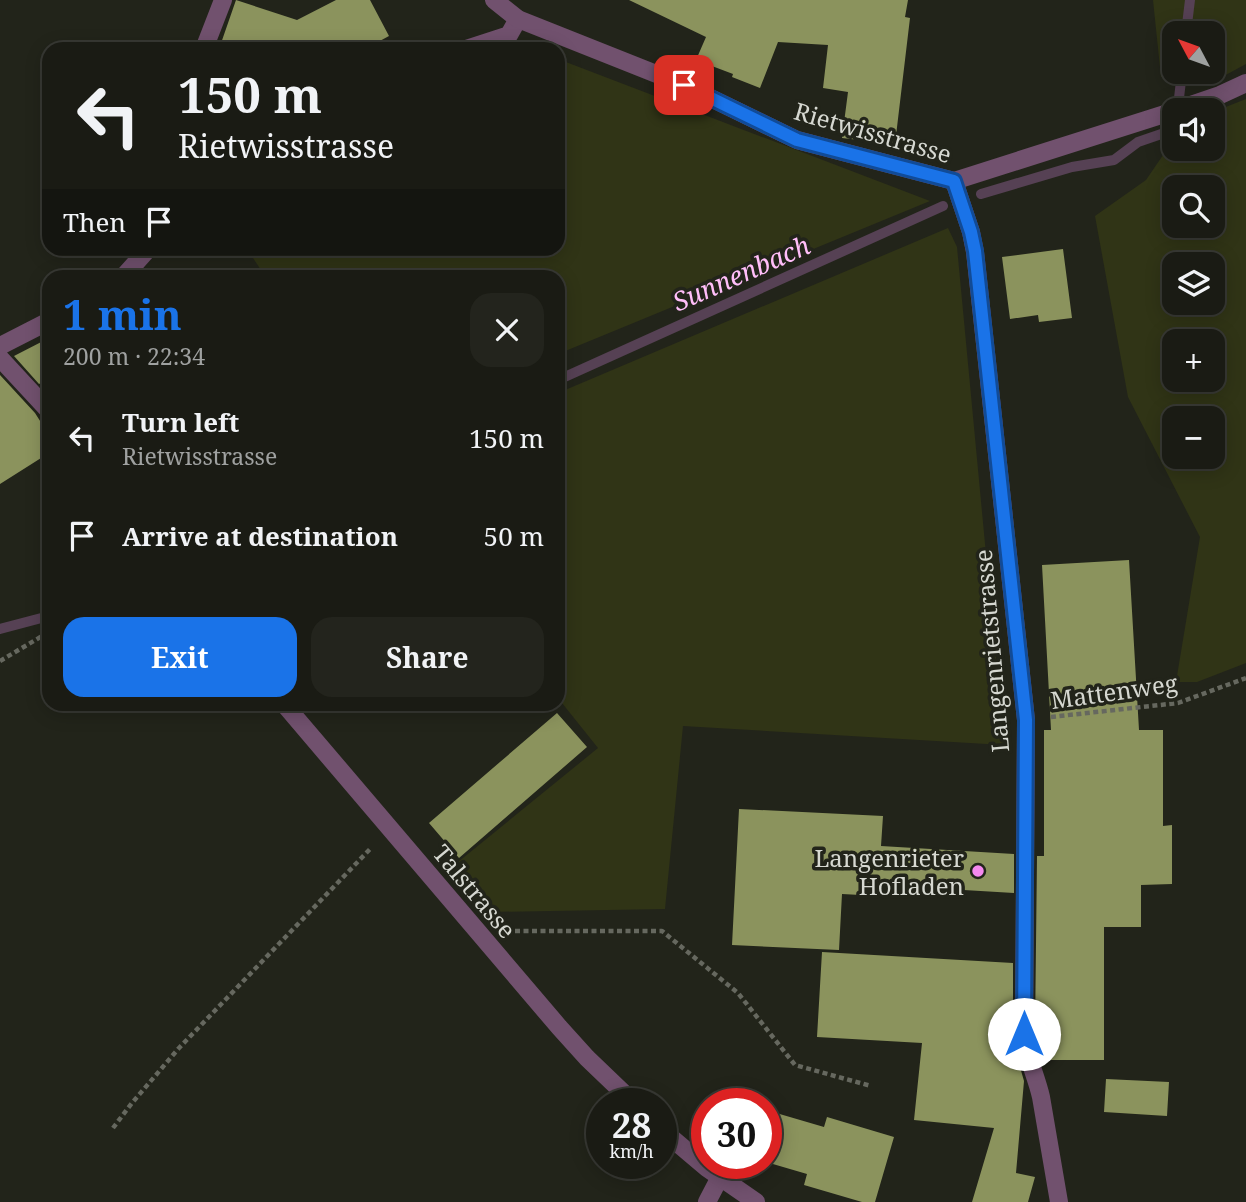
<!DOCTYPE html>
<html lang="en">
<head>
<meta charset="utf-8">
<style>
  :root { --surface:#1a1b14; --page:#23241d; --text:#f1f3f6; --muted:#9fa1a0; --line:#383934; --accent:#1a73e8 }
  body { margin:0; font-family:"Noto Serif",serif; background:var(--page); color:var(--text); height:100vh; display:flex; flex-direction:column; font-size:26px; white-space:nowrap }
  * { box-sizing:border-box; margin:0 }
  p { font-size:23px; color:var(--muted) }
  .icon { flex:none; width:38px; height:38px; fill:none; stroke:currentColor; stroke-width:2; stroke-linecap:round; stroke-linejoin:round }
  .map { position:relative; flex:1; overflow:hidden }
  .panel { position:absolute; left:42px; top:270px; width:523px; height:441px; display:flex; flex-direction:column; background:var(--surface); border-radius:21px; box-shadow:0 4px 18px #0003,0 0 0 2px var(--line) }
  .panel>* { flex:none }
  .hud { position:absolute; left:42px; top:42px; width:523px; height:214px; border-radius:21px; box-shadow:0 4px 18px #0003,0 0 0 2px var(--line); background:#1a1b14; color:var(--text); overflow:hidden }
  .needle { width:46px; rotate:311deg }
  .tools { position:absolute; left:1162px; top:21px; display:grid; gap:14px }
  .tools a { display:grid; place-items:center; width:63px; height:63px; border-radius:14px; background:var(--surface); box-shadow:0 4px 18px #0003,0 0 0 2px var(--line); font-size:35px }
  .speed { position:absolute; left:586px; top:1088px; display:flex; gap:14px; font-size:35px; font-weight:700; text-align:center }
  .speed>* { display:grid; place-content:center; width:91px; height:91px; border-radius:50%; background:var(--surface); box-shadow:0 4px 18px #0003,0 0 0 2px var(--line); line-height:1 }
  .speed small { font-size:18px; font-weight:400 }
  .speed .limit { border:10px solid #d22; background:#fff; color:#111 }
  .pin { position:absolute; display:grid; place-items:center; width:60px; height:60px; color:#fff; margin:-30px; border-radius:14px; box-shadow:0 4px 10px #0006 }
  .me { position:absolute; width:77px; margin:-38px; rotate:0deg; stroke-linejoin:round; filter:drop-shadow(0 0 5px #0008) }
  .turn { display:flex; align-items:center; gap:24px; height:147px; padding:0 21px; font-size:32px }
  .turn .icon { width:91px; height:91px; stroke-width:2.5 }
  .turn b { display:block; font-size:49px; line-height:60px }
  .then { display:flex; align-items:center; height:66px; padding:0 21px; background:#0003; gap:14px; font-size:26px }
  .round { display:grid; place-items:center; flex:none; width:74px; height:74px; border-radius:21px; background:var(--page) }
  .summary { display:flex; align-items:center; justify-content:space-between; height:119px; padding:0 21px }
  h1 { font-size:42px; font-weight:700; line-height:52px; color:var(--accent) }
  .primary-button { display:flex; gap:14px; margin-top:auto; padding:14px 21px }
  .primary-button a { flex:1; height:80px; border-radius:21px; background:var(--accent); color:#fff; font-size:28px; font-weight:700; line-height:80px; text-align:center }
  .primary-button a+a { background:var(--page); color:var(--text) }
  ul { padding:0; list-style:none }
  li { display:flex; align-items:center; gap:21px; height:98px; padding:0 21px }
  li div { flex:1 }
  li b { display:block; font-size:26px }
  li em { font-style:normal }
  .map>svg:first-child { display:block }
  .green { fill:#303416; fill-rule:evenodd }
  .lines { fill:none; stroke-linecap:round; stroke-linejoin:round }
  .stream { stroke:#564154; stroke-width:10 }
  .building { fill:#8b935d }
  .path { stroke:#66685f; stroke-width:4.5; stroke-dasharray:5 3.5; stroke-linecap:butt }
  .lane { stroke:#71516e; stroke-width:18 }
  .street { stroke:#71516e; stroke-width:18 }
  .route-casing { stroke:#114b97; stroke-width:18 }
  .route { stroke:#1a73e8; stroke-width:12 }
  .poi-dot { fill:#f589ef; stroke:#22241a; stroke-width:2.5 }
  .labels { text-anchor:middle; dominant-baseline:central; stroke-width:7; stroke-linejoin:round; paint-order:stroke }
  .street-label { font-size:24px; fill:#d6d8d1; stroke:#22241a }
  .poi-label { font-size:24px; fill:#d6d8d1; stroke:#22241a; text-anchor:end }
  .water-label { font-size:26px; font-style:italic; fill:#ffbef9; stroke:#22241a }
</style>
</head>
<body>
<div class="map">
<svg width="1246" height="1202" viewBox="0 0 1246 1202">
  <rect width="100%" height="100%" fill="#22241a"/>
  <path class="green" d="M 1153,0 L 1246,0 L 1246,64 L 1209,84 L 1161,77 ZM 1174,33 L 1213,33 L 1213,72 L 1174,72 Z
    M 558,59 L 930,201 L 558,354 L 558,276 L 265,276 L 247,249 L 558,248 Z
    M 1246,99 L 1246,663 L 1197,682 L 1176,682 L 1200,537 L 1128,397 L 1095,216 L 1146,180 L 1174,139 L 1174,149 L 1213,149 L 1213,112 ZM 1174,187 L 1213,187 L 1213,226 L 1174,226 ZM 1174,264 L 1213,264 L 1213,303 L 1174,303 ZM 1174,341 L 1213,341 L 1213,380 L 1174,380 ZM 1174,418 L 1213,418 L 1213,457 L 1174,457 Z
    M 948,228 L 957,247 L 1004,745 L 683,726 L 665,909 L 487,912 L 447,871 L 598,748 L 558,698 L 558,393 Z"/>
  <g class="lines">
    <path class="stream" d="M 1186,33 L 1190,0
      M 1179,98 L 1182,72
      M 981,194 L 1072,167 L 1114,160 L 1138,142 L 1170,131 L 1174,125
      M 558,380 L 943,206
      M 0,629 L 49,616"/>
  </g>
  <path class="building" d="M 236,0 L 297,20 L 336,0 L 370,0 L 389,36 L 365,49 L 219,49 Z
    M 629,0 L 908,0 L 905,17 L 910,18 L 895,144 L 842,138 L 848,92 L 823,88 L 828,45 L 778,42 L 760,88 L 732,77 L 733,74 L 696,60 L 706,37 Z
    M 1063,249 L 1072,318 L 1039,322 L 1038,315 L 1010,319 L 1002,257 Z
    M 49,338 L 49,379 L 39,384 L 14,356 Z
    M 0,375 L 35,413 L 49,435 L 49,453 L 0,484 Z
    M 1129,560 L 1139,730 L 1163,730 L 1163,826 L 1172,825 L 1172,884 L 1141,885 L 1141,927 L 1104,927 L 1104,1060 L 1042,1060 L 1035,1033 L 1037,856 L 1044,856 L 1044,730 L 1051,730 L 1042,565 Z
    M 557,713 L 587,747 L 459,858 L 429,823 Z
    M 739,809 L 883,816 L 881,846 L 1014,854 L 1014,893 L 880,885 L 879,896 L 842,894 L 839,950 L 732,945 Z
    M 822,952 L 1013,963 L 1013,1036 L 1016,1053 L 1024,1081 L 1016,1173 L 1035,1177 L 1028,1202 L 972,1202 L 994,1128 L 914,1120 L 922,1043 L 817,1037 Z
    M 1106,1079 L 1169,1082 L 1167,1116 L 1104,1112 Z
    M 766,1110 L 824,1127 L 827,1117 L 894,1137 L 875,1202 L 862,1202 L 804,1185 L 807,1174 L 766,1162 Z"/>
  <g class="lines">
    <path class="path" d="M 0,661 L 49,632
      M 1051,717 L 1178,703 L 1246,678
      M 515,931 L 662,931 L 738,993 L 795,1065 L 871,1086
      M 113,1128 L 132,1103 L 179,1048 L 371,848"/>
    <path class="lane" d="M 466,49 L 509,35 L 518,19
      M 707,1202 L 720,1177"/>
    <path class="street" d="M 494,0 L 518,19 L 684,85 L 797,140 L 954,181 L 1174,111
      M 204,49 L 223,0
      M 1176,110 L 1220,95 L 1246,83
      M 954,181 L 971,232 L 975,252 L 1026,720 L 1024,1034 C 1026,1056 1036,1075 1041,1097 L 1059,1202
      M 124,276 L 149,248
      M 0,346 L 49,321
      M 0,358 L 49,411
      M 284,704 L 559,1027 L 587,1058 L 635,1104
      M 662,1130 L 707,1168 L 756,1202"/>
  </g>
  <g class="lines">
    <defs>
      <path id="route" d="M 684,85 L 797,140 L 954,181 L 971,232 L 975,251 L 1026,720 L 1024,1034"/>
    </defs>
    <use href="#route" class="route-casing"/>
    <use href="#route" class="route"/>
  </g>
  <circle class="poi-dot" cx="978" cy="871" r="7"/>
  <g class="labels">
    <g class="street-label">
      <text transform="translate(873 132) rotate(16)">Rietwisstrasse</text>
      <text transform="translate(991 651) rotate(-95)">Langenrietstrasse</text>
      <text transform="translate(1114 691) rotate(-8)">Mattenweg</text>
      <text transform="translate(475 891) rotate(50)">Talstrasse</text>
    </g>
    <g class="poi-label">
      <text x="964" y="857">Langenrieter<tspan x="964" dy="28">Hofladen</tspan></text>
    </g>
    <g class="water-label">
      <text transform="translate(741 273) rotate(-24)">Sunnenbach</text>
    </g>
  </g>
</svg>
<div class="tools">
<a><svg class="needle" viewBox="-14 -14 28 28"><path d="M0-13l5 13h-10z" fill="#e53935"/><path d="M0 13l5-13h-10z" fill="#9fa1a0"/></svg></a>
<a><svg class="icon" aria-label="sound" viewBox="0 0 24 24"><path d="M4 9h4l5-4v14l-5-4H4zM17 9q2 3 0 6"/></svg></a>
<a><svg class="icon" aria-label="search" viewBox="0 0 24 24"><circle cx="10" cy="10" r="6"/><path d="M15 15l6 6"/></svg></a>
<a><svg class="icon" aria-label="layers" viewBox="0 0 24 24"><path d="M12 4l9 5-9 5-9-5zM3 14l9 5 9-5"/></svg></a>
<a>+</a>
<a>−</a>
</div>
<div class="speed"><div>28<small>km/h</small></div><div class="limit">30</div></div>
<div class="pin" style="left:684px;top:85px;background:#d93025"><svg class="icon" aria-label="arrive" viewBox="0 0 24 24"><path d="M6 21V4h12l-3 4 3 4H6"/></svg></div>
<svg class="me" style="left:1024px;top:1034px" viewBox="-20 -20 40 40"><circle r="19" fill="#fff"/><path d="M0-13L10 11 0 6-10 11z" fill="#1a73e8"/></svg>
<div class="hud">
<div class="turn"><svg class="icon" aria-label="left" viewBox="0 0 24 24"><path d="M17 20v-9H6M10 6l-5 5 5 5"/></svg><div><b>150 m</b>Rietwisstrasse</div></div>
<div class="then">Then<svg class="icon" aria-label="arrive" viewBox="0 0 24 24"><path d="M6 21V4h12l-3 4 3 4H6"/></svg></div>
</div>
<section class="panel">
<div class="summary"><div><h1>1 min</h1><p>200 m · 22:34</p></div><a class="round"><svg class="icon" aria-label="close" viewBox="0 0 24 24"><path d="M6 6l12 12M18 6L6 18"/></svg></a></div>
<ul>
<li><svg class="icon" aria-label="left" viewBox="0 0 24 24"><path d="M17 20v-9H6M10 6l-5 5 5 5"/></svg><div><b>Turn left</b><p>Rietwisstrasse</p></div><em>150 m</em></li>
<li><svg class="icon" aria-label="arrive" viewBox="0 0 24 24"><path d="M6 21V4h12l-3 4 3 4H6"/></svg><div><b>Arrive at destination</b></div><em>50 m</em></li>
</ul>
<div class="primary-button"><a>Exit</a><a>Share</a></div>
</section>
</div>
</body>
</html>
